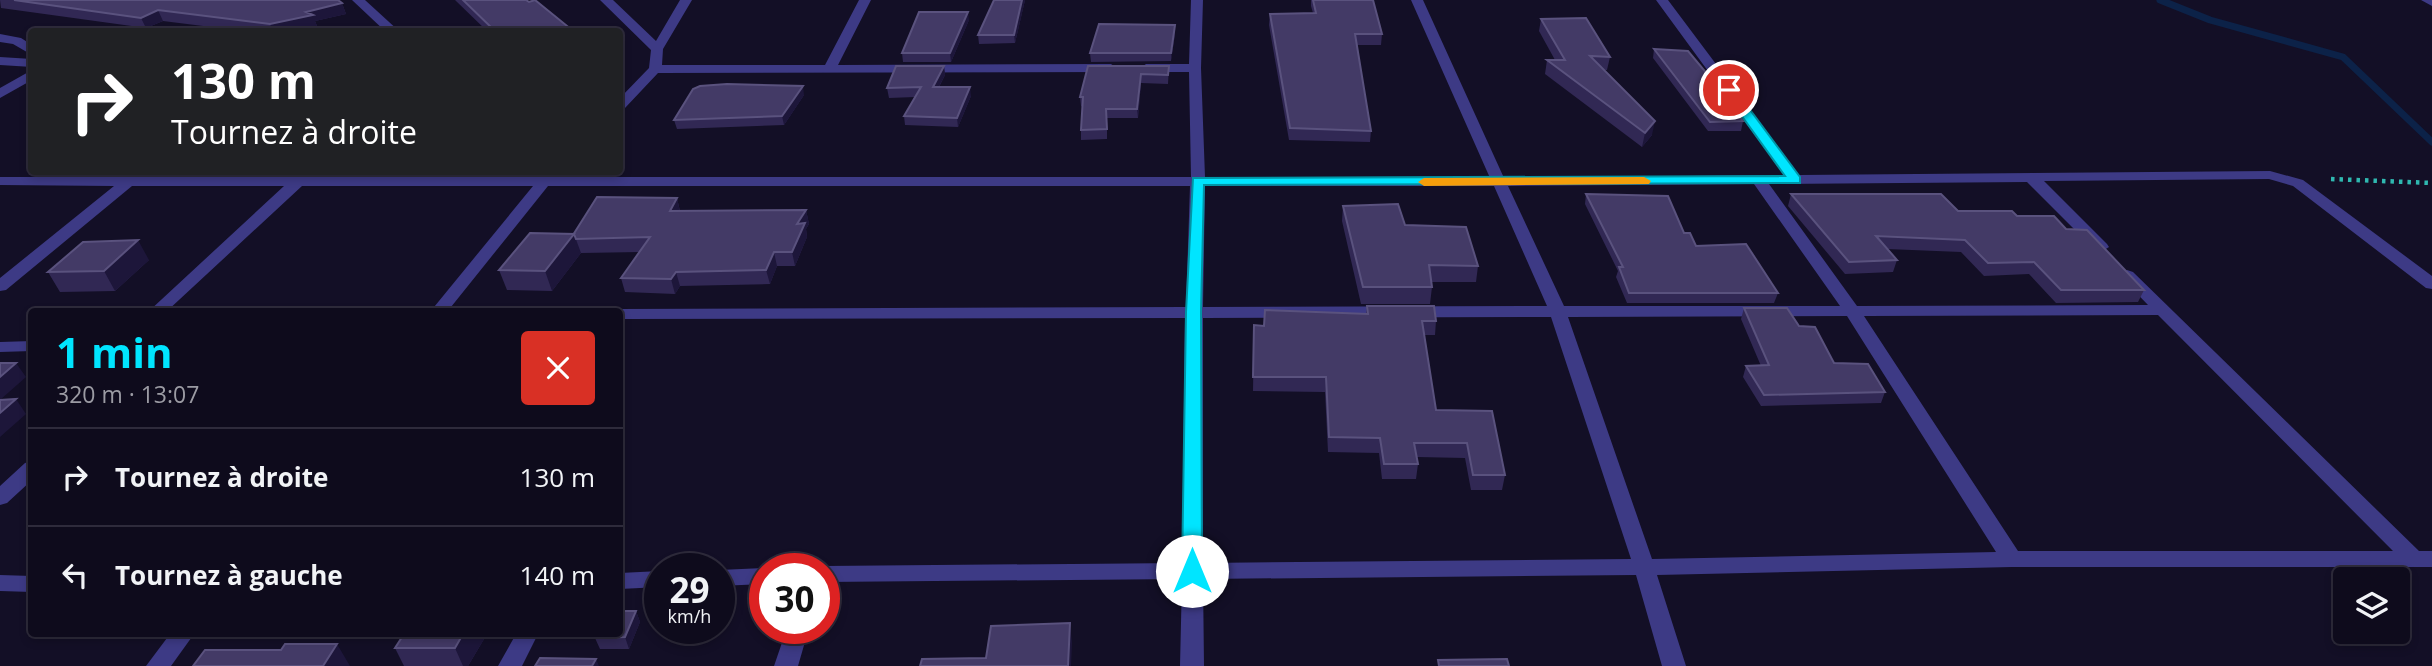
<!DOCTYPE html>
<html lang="fr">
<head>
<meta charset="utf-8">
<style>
  :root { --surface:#0e0b1c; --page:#1c1929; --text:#f1f3f6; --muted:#9b9ba3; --line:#2e2b3b; --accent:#00e5ff }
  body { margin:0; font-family:"Open Sans",sans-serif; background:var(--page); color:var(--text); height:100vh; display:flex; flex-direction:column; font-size:26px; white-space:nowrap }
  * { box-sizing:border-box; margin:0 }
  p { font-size:23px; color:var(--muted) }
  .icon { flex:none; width:38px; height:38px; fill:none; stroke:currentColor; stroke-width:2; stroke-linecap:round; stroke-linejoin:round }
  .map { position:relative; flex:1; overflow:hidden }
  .panel { position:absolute; left:28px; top:308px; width:595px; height:329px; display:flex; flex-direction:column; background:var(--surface); border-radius:7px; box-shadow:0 4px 10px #0003,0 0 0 2px var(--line) }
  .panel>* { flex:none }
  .hud { position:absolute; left:28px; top:28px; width:595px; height:147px; border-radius:7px; box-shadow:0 4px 10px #0003,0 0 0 2px var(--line); background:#202124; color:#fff; overflow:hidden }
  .tools { position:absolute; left:2333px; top:567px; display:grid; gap:14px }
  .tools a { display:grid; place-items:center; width:77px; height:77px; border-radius:7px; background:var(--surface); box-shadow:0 4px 10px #0003,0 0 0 2px var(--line); font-size:35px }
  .speed { position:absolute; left:644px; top:553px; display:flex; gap:14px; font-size:35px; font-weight:700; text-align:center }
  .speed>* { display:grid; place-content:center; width:91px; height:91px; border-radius:50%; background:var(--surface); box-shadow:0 4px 10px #0003,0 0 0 2px var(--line); line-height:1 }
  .speed small { font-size:18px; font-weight:400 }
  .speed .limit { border:10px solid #d22; background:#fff; color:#111 }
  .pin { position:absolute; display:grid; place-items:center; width:60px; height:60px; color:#fff; margin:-30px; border:4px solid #fff; border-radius:50%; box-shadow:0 2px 7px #0007 }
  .me { position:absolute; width:77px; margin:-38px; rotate:0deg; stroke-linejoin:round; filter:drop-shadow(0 0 5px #0008) }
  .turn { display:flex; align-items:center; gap:24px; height:147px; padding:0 28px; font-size:32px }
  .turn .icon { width:91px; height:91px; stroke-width:2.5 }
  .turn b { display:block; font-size:49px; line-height:60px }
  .round { display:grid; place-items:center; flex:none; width:74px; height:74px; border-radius:7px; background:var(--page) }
  .headline { display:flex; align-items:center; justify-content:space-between; height:119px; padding:0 28px }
  h1 { font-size:42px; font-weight:700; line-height:52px; color:var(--accent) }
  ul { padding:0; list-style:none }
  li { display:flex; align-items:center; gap:21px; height:98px; padding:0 28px; border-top:2px solid var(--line) }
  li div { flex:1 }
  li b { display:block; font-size:26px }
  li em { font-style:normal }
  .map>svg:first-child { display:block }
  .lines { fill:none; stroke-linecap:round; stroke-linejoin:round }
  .stream { stroke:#0c2248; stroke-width:7 }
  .path { stroke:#2fb8b0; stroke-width:4.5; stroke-dasharray:3.5 5; stroke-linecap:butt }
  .minor { fill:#3d3a85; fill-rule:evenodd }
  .wall { fill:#312854 }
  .shaded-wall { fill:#1d163a }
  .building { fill:#433a66; stroke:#5a527e; stroke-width:2 }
  .route { fill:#00e5ff; stroke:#0095a6; stroke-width:2 }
  .slow { fill:#f59e0b }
</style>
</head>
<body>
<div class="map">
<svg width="2432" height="666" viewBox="0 0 2432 666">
  <rect width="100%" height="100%" fill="#130f26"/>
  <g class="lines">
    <path class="stream" d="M 2160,0 L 2210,20 L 2343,57 L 2432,142"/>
    <path class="path" d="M 2331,179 L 2432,183"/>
    <path class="minor" d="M 352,0 L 365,0 L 400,32 L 386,32 Z
      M 600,0 L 613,0 L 656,41 L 680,0 L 692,0 L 663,49 L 662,65 L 825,65 L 859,0 L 871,0 L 838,65 L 1111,64 L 1117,68 L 1111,72 L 658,73 L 625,108 L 620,109 L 620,98 L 649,68 L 651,50 Z
      M 1191,0 L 1203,0 L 1201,68 L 1205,177 L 1490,178 L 1411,0 L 1423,0 L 1504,178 L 1784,175 L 1656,0 L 1668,0 L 1799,175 L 2270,171 L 2303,180 L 2432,276 L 2432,289 L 2426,288 L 2293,186 L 2269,179 L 2044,181 L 2107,244 L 2109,247 L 2101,252 L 2095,250 L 2027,182 L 1769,184 L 1857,306 L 2148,305 L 2119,275 L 2127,270 L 2133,272 L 2419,551 L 2432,551 L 2432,567 L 2012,567 L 1657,575 L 1686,666 L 1662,666 L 1636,575 L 1203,579 L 1204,666 L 1180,666 L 1182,579 L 824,582 L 824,569 L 816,569 L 824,566 L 1182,563 L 1185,318 L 620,319 L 620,312 L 613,312 L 620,309 L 1186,307 L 1190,186 L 548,186 L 447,312 L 430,312 L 533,186 L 302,186 L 166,312 L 148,312 L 284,186 L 132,186 L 6,290 L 0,291 L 0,278 L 114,186 L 0,185 L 0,177 L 540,177 L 546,175 L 552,177 L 1191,177 L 1189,72 L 1146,72 L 1140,68 L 1146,64 L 1189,64 ZM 1754,184 L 1840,306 L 1564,306 L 1508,186 ZM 1205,186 L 1494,186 L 1547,306 L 1203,307 ZM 2158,315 L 2393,551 L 2018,551 L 1864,316 ZM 1847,316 L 1996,552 L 1652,559 L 1568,317 ZM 1551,317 L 1631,559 L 1203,563 L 1203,318 Z
      M 2421,0 L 2432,0 L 2432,6 Z
      M 0,34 L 21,38 L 32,45 L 32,55 L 13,44 L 0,42 Z
      M 0,57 L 32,59 L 32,67 L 0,65 Z
      M 32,70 L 32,80 L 0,98 L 0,88 Z
      M 32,341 L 32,351 L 0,352 L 0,342 Z
      M 32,461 L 32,480 L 7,503 L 0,505 L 0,486 L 25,463 Z
      M 765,568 L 767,569 L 765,569 L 765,584 L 719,586 L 719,570 Z
      M 660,571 L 660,587 L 620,589 L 620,573 Z
      M 0,575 L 32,576 L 32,592 L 0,591 Z
      M 787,628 L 809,628 L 798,666 L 774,666 Z
      M 170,634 L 194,634 L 171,666 L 146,666 Z
      M 516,634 L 538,634 L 522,666 L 498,666 Z"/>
  </g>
  <path class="wall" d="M 0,0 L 338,0 L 342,3 L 346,14 L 315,21 L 317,26 L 289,32 L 251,32 L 163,21 L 146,28 L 1,8 Z
    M 455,0 L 526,0 L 573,32 L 488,32 Z
    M 994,0 L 1025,0 L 1015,43 L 979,44 L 978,35 Z
    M 1311,0 L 1373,0 L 1382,34 L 1381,45 L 1357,45 L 1371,131 L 1370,142 L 1289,140 L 1269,25 L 1270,14 L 1313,13 L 1311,6 Z
    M 1541,19 L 1610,57 L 1607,70 L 1604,70 L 1652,135 L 1642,147 L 1545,74 L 1547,60 L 1555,60 L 1539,31 Z
    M 969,20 L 951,62 L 903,62 L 902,53 Z
    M 1175,25 L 1175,34 L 1171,61 L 1091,62 L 1090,53 Z
    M 1654,49 L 1724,94 L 1723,96 L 1743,121 L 1741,131 L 1708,131 L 1653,58 Z
    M 944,66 L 945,75 L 939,87 L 971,96 L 958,127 L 905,125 L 904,116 L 915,97 L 889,98 L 887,88 Z
    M 1088,66 L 1169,66 L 1168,84 L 1141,83 L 1138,118 L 1107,118 L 1107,139 L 1081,140 L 1081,130 L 1083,107 L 1081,106 L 1080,97 Z
    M 804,95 L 784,125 L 677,129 L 674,120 Z
    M 1586,194 L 1684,233 L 1696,246 L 1778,293 L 1774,303 L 1627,303 L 1616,277 L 1618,271 L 1585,204 Z
    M 1791,194 L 1958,211 L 2017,216 L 2066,229 L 2144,290 L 2138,302 L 2056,303 L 2029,274 L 1984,276 L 1961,252 L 1887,249 L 1897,260 L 1893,272 L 1845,274 L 1788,206 Z
    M 677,198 L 680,211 L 806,210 L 809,224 L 806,229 L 807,237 L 795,266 L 777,266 L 770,284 L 680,286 L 675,294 L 625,292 L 621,278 L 640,252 L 581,253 L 552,291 L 507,290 L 499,270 L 574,234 Z
    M 1343,206 L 1405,225 L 1478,266 L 1476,282 L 1432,282 L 1432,287 L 1430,304 L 1361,304 L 1342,221 Z
    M 149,260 L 115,291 L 60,292 L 48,272 Z
    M 1367,306 L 1436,321 L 1435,335 L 1424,335 L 1436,410 L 1505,475 L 1502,490 L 1471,490 L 1465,458 L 1417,457 L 1418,464 L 1416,479 L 1382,479 L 1379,453 L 1328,452 L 1325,392 L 1253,391 L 1254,325 L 1264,326 L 1366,314 Z
    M 1744,308 L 1885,392 L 1881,403 L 1761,406 L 1743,377 L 1746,366 L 1761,366 L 1741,319 Z
    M 636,611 L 640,622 L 629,649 L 600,649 L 595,638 Z
    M 487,634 L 468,666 L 404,666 L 395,648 Z"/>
  <path class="shaded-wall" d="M 1022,0 L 1025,0 L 1015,43 L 1014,35 Z
    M 342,3 L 346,14 L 315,21 L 317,26 L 289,32 L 273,32 L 270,24 L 306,12 Z
    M 158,10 L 163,21 L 146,28 L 141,18 Z
    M 968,12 L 969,20 L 951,62 L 950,53 Z
    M 1175,25 L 1175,34 L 1171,61 L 1171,53 Z
    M 944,66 L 945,75 L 934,96 L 933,87 Z
    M 1141,74 L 1141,83 L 1138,118 L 1137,109 Z
    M 803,86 L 804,95 L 784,125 L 782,116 Z
    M 970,87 L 971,96 L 958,127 L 957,118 Z
    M 1655,121 L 1652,135 L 1642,147 L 1645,133 Z
    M 677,198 L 680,212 L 670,211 Z
    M 806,210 L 809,224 L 806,229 L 807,237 L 795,266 L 792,252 L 797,224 Z
    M 574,234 L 581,253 L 552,291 L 545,271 Z
    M 138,240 L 149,260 L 115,291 L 104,271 Z
    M 774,252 L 777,266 L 770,284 L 766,270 Z
    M 676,272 L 680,286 L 675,294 L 671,279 Z
    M 16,363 L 26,377 L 0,400 L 0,377 Z
    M 16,399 L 26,414 L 0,437 L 0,413 Z
    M 636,611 L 640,622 L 629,649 L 625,637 Z
    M 1070,623 L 1072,643 L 1071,666 L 1068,666 Z
    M 463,634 L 487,634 L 468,666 L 463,666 L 455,648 Z
    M 337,644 L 350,666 L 323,666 Z
    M 596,659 L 599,666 L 592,666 Z"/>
  <path class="building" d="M 14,0 L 338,0 L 342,3 L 306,12 L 313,15 L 270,24 L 158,10 L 141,18 Z
    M 463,0 L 526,0 L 529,2 L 535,0 L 572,30 L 568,32 L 496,32 Z
    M 994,0 L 1022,0 L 1014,35 L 978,35 Z
    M 1313,0 L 1373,0 L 1382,34 L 1355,34 L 1371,131 L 1290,128 L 1270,14 L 1316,13 Z
    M 919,12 L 968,12 L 950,53 L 902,53 Z
    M 1586,18 L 1610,57 L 1590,56 L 1655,121 L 1645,133 L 1547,60 L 1565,60 L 1541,19 Z
    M 1099,24 L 1175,25 L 1171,53 L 1090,53 Z
    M 1654,49 L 1688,51 L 1724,94 L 1721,94 L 1743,121 L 1710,122 Z
    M 896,66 L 944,66 L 933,87 L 970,87 L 957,118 L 904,116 L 921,87 L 887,88 Z
    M 1088,66 L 1169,66 L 1168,75 L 1141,74 L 1137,109 L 1106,109 L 1107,129 L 1081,130 L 1083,97 L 1080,97 Z
    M 727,84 L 803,86 L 782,116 L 674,120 L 693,89 L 700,86 Z
    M 1586,194 L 1668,196 L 1684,233 L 1690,233 L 1696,246 L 1746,244 L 1778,293 L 1629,293 L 1619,267 L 1623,267 Z
    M 1791,194 L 1941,194 L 1958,211 L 2012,211 L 2017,216 L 2054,216 L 2066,229 L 2087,230 L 2144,290 L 2061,290 L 2034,262 L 1988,263 L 1965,240 L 1876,236 L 1897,260 L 1849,262 Z
    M 597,197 L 677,198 L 670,211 L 806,210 L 797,224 L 805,223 L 792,252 L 774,252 L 766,270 L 676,272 L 671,279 L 621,278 L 650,237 L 576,239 L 574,234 L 573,235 Z
    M 1398,204 L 1405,225 L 1466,227 L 1478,266 L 1429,265 L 1432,287 L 1363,287 L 1343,206 Z
    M 530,233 L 574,234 L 545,271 L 499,270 Z
    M 138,240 L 104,271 L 48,272 L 83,242 Z
    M 1367,306 L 1434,306 L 1436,321 L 1422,321 L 1436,410 L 1492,411 L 1505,475 L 1473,475 L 1467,443 L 1414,443 L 1418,464 L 1384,464 L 1380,438 L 1329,437 L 1326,377 L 1253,377 L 1254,325 L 1264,326 L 1265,310 L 1368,314 Z
    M 1744,308 L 1787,308 L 1799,326 L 1815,327 L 1834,363 L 1868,364 L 1885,392 L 1764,395 L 1746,366 L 1769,365 Z
    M 0,363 L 16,363 L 0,377 Z
    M 16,399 L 0,413 L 0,400 Z
    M 620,611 L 636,611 L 625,637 L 595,638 L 597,634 L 620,634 Z
    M 1070,623 L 1068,666 L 920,666 L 922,659 L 986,658 L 991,626 Z
    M 404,634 L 463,634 L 455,648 L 395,648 Z
    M 285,644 L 337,644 L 323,666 L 193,666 L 205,650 L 281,650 Z
    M 540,658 L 596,659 L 592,666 L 535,666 Z
    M 1507,659 L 1509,666 L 1439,666 L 1438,660 Z"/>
  <path class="route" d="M 1729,86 L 1733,87 L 1800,177 L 1800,183 L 1204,185 L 1201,312 L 1202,571 L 1199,576 L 1192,578 L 1185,576 L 1182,571 L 1186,312 L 1193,178 L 1785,176 L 1723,90 Z"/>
  <path class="slow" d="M 1644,177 L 1651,181 L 1649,184 L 1424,186 L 1418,182 L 1424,178 Z"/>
</svg>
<div class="tools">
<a><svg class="icon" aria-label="layers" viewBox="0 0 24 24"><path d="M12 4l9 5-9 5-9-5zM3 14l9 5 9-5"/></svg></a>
</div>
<div class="speed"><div>29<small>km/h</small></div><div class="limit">30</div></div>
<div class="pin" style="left:1729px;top:90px;background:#d93025"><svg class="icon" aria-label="arrive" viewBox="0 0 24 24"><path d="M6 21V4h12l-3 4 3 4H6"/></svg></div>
<svg class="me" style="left:1192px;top:571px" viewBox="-20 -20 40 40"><circle r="19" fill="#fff"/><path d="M0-13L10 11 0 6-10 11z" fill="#00e5ff"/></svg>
<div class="hud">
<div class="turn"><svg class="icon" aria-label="right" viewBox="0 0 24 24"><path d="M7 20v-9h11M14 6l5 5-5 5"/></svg><div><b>130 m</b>Tournez à droite</div></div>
</div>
<section class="panel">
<div class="headline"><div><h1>1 min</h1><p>320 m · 13:07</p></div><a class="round" style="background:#d93025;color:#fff"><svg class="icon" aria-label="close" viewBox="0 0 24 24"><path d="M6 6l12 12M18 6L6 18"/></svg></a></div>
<ul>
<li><svg class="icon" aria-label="right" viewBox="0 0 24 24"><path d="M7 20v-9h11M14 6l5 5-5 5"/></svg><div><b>Tournez à droite</b></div><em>130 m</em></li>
<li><svg class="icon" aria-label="left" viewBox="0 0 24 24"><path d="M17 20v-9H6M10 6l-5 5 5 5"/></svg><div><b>Tournez à gauche</b></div><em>140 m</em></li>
</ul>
</section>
</div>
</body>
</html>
